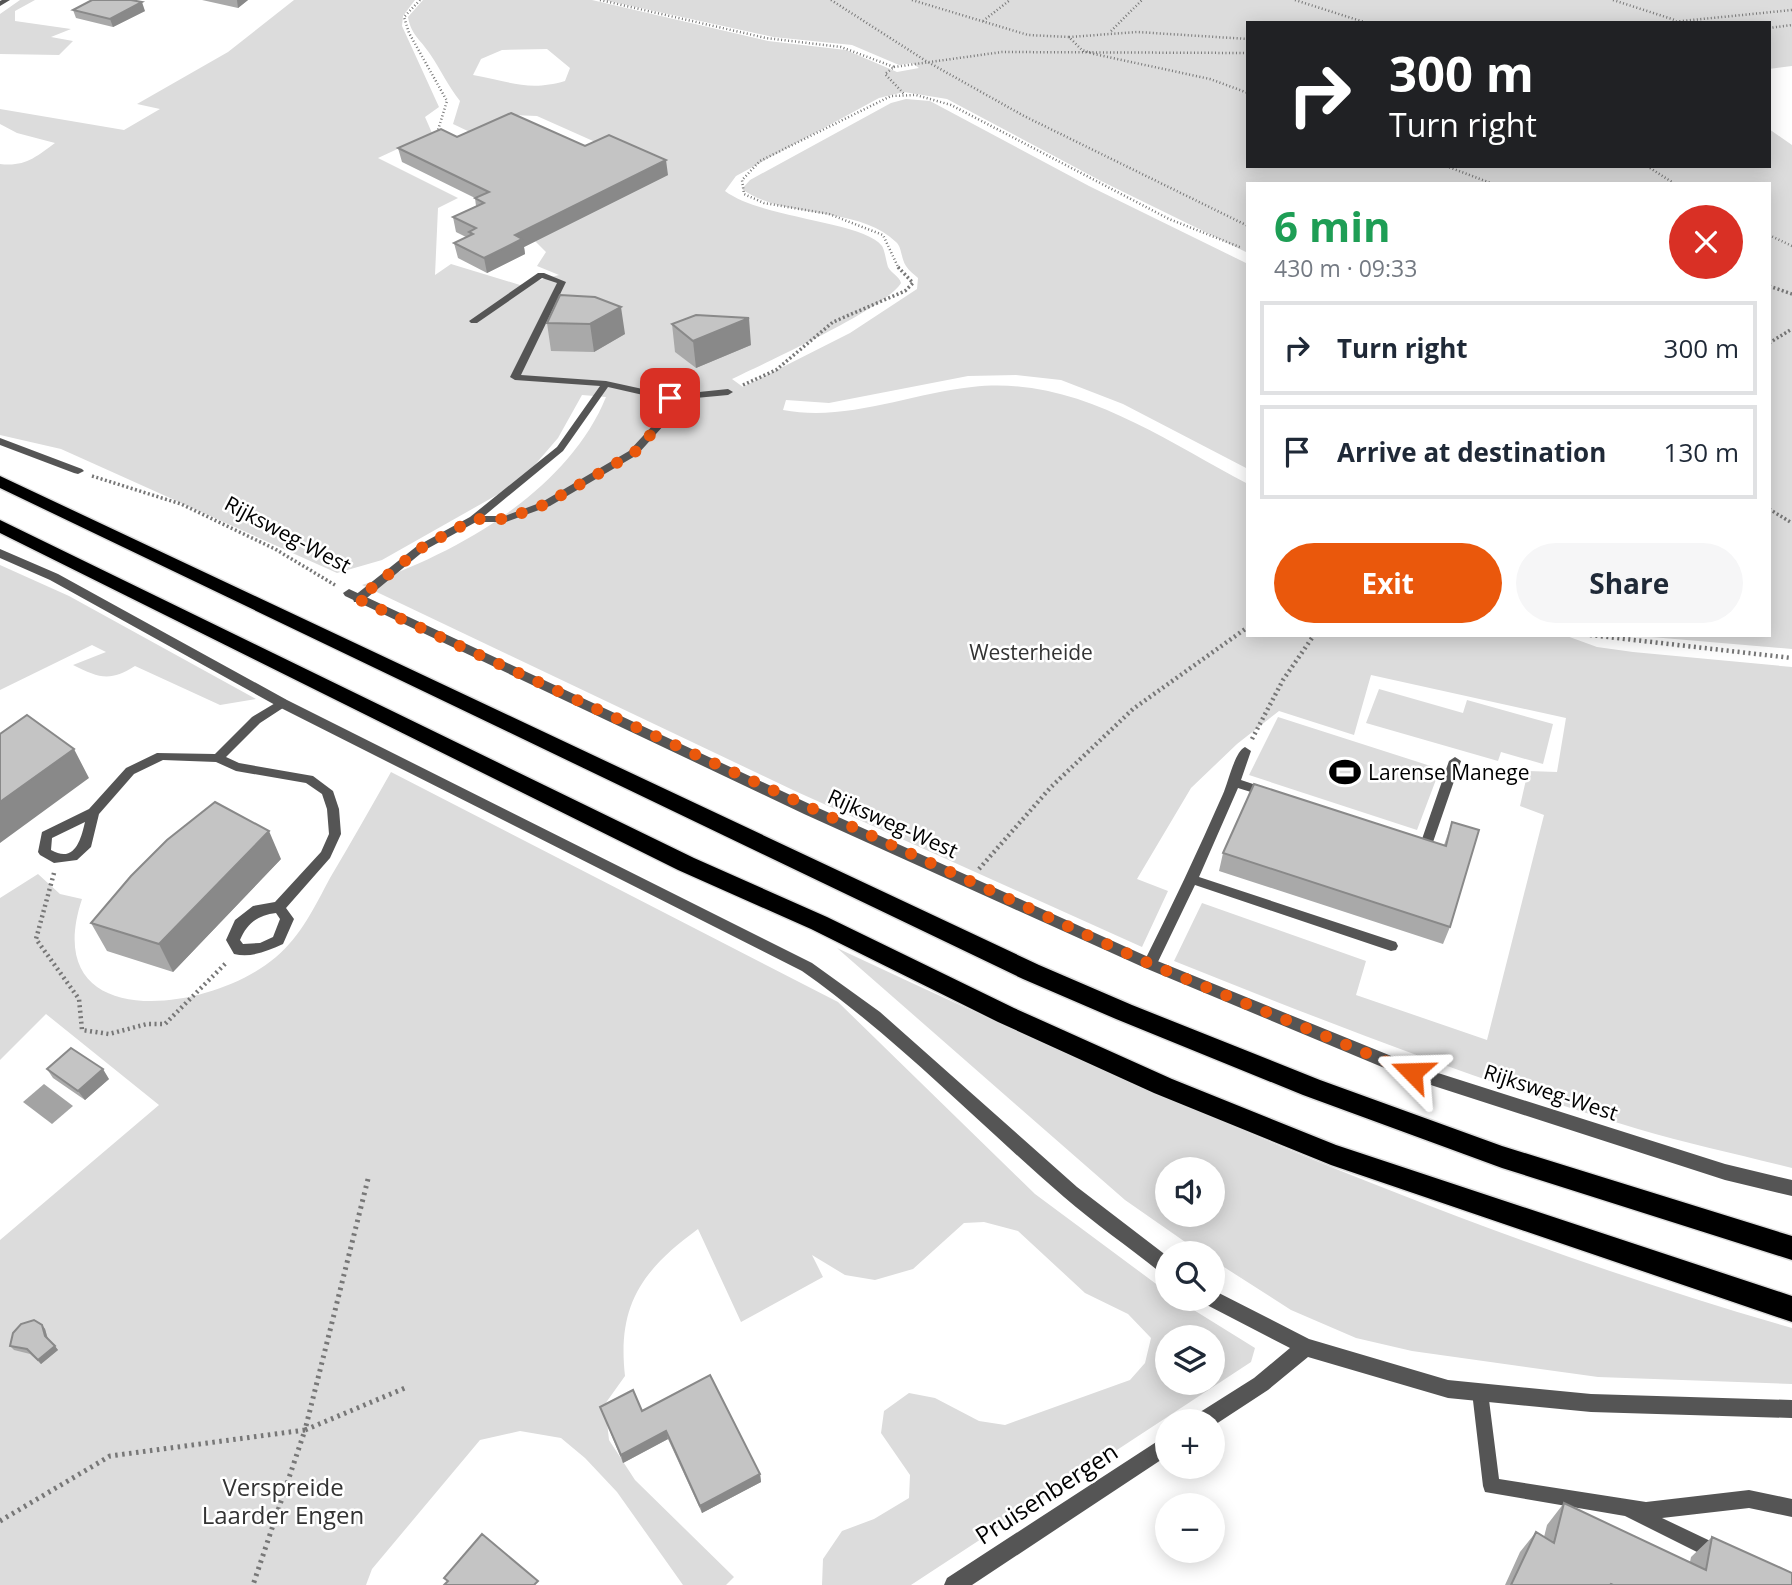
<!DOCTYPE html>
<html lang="en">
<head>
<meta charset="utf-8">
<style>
  :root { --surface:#fff; --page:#f6f6f7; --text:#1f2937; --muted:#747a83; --line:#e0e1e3; --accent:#ea580c }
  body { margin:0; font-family:"Open Sans",sans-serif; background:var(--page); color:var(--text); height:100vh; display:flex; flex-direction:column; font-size:26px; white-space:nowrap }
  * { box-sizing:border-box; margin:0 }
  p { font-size:23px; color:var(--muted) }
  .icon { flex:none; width:38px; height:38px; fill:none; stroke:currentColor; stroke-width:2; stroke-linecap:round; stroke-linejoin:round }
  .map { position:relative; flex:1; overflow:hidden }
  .side { position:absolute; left:1246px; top:182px; width:525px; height:455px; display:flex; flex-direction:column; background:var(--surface); border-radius:0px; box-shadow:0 4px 18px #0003 }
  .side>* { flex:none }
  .top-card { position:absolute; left:1246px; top:21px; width:525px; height:147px; border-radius:0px; box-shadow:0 4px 18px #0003; background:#202124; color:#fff; overflow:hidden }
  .buttons { position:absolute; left:1155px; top:1157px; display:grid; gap:14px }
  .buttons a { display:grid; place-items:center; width:70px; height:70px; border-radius:50%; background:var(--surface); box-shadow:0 4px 18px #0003; font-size:35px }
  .pin { position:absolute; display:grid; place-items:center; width:60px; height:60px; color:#fff; margin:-30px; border-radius:14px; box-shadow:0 4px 10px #0006 }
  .me { position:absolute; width:77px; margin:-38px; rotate:292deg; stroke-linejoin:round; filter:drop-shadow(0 0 5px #0008) }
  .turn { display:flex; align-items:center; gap:24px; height:147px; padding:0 28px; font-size:32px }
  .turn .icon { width:91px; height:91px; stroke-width:2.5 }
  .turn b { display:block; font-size:49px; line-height:60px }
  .round { display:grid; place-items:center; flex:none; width:74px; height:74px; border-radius:37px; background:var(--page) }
  .head { display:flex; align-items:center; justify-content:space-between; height:119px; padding:0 28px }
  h1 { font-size:42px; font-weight:700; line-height:52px; color:#1e9e55 }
  .action { display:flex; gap:14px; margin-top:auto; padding:14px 28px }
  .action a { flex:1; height:80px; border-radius:42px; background:var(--accent); color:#fff; font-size:28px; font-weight:700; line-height:80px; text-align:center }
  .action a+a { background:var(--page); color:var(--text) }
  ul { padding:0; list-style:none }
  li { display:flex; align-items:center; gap:21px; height:94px; margin:0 14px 10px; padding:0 14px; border:4px solid var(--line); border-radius:0px }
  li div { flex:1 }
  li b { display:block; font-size:26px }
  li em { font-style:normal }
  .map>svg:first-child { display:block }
  .green { fill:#dcdcdc; fill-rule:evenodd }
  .water { fill:#a3a3a3 }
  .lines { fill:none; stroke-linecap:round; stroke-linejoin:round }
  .highway-casing { stroke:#dbdbdb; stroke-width:3 }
  .path-far3 { stroke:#777; stroke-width:2.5; stroke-dasharray:1 2.5; stroke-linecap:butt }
  .path-far2 { stroke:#777; stroke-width:3.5; stroke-dasharray:2 2.5; stroke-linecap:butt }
  .path-far1 { stroke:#777; stroke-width:4.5; stroke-dasharray:2 3.5; stroke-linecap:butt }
  .path { stroke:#777; stroke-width:5; stroke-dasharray:2.5 4.5; stroke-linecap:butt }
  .lane { fill:#555; fill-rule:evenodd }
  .street { fill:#555; fill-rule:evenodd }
  .highway { fill:#000; fill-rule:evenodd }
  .wall { fill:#a9a9a9 }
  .shaded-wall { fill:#898989 }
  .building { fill:#c4c4c4; stroke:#898989; stroke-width:2 }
  .route { stroke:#ea580c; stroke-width:12; stroke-dasharray:0 21.6 }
  .labels { text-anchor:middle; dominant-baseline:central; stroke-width:5; stroke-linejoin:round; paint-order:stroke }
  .street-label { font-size:21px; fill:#000; stroke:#fff }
  .park-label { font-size:21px; fill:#333; stroke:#fff }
  .poi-label { font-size:21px; fill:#000; stroke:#fff; text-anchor:start }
  .near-park-label { font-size:24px; fill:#333; stroke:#fff }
  .near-street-label { font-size:24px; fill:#000; stroke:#fff }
</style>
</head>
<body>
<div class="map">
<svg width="1792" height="1585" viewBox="0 0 1792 1585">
  <rect width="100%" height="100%" fill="#fff"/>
  <path class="green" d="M 20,0 L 35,0 L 15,11 L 15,21 L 71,29 L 51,37 L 73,41 L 59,55 L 0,54 L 0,14 Z
    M 294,0 L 415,0 L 403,16 L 402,26 L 439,107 L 425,117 L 432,133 L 378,158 L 458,198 L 438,208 L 435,275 L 451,264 L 520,285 L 559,275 L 537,266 L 546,252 L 535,241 L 667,174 L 537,116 L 512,115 L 472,133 L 453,124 L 460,101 C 448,86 441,70 430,54 C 421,40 411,35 408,17 L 423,0 L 592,0 L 768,41 L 846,50 L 897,72 L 919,68 L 912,63 L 899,65 L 852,45 L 773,37 L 604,0 L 1792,0 L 1792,66 L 1769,69 L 1769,23 L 1248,23 L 1248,166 L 1769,166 L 1769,129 L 1792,145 L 1792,649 L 1628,635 L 1769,635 L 1769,184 L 1248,184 L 1248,253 L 1101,181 L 947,99 L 904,92 L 879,98 L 736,176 L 725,191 C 762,219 863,221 882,246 C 885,251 886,261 888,267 C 892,274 899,276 901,283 C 888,307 763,364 732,379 L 743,387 L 850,333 L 917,289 L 918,278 C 914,274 909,271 906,266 C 901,259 902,247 896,242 C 858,205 785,220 742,189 L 750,180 L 891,103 L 906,99 L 930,101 L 1089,186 L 1248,264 L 1248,469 L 1123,404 L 1061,380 L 1016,375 L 968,376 L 829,403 L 786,400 L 783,410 C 846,422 908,394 972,387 C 1075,375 1160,438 1248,484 L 1248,635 L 1564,635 L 1597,647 L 1633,652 L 1792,667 L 1792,1168 C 1741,1155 1688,1144 1638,1129 C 1480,1082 1326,1022 1174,961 L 1202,903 L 1366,961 L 1356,995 L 1487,1040 L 1544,815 L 1520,806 L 1528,771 L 1557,772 L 1566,718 L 1371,675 L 1354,735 L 1279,711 L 1237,744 L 1191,788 L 1137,879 L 1168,891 L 1142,947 L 795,791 L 362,585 C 455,555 568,491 606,397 L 582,395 L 558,438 L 527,474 L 504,491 L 382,560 L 337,573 L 61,449 L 0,435 L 0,164 C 25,167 36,157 55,143 L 17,133 L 0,124 L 0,109 L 124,130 L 160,109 L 137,104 L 228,52 ZM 547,49 L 570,68 L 565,81 C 528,92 509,81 473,75 L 481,59 L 502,50 Z
    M 0,565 L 69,596 L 256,699 L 220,705 L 135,666 C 110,682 99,678 73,665 L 106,652 L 92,645 L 0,690 Z
    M 1379,689 L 1463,713 L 1467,700 L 1553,724 L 1543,764 L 1501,752 L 1498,761 L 1366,723 Z
    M 1278,717 L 1440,769 L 1417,830 L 1249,775 Z
    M 391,772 L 838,1002 L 1035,1194 L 1167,1292 L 1167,1298 L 1176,1299 L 1255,1348 L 1251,1362 L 911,1585 L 822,1585 L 823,1559 L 842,1531 L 874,1519 L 909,1498 L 910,1475 L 881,1433 L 884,1411 L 909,1393 L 935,1398 L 979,1421 L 1005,1425 L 1130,1380 L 1145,1363 L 1151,1338 L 1128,1314 L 1085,1293 L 1018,1231 L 984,1222 L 964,1223 L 913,1269 L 875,1280 L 845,1275 L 812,1255 L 823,1277 L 741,1322 L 698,1229 C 642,1270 617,1305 625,1376 L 605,1404 L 609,1440 L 635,1480 L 734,1577 L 726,1585 L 683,1585 L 617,1492 L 585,1458 L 561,1438 L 520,1431 L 480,1440 L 372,1569 L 366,1585 L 0,1585 L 0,1240 L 159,1105 L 46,1014 L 0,1060 L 0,898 L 38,874 L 60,894 L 82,899 C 37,1035 210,1014 276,957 C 301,936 315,906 330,878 C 351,843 371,807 391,772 ZM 1167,1337 L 1213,1337 L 1213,1382 L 1167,1382 Z
    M 837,948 C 1147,1093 1463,1234 1792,1328 L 1792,1384 L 1598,1377 L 1412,1351 L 1356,1338 L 1291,1310 L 1213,1260 L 1213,1253 L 1201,1253 L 1125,1200 ZM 1167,1169 L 1213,1169 L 1213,1214 L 1167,1214 Z"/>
  <path class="water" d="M 44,1084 L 73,1106 L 52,1124 L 23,1102 Z"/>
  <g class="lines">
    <defs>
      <path id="highway" d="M 0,476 L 1039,965 L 1132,1005 L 1320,1080 L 1502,1146 L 1792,1236 L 1792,1260 L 1502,1168 L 1303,1095 L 1116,1019 L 1023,979 L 0,488 Z
        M 0,520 L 694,858 L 827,917 L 1014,1008 L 1172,1079 L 1336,1145 L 1792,1296 L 1792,1322 L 1331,1165 L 1154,1093 L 998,1022 L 811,929 L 678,870 L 0,533 Z"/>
    </defs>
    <use href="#highway" class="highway-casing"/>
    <path class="path-far3" d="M 420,0 L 404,17 L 409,33 L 447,101 L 438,130
      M 600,0 L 766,38 L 841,47 L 894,67 L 885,74 L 905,95
      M 831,0 L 926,61 L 1024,116 L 1248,226
      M 912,0 L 1028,35 L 1069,37 L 1082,50 L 1094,54 L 1210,79 L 1248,93
      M 1295,0 L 1367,23
      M 1613,0 L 1675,20
      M 983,21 L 1010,0
      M 1662,23 L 1792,10
      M 1769,28 L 1792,25
      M 1111,31 L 1142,0
      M 1069,37 L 1137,32 L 1248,39
      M 894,67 L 1002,52 L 1248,53
      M 1446,166 L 1493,184
      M 1647,166 L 1675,184
      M 1769,235 L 1792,246
      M 899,269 L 883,235 L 829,214 L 764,203 L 744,194 L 742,180 L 760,161 L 891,96 L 916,95 L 951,105 L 1169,219 L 1242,248"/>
    <path class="path-far2" d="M 1769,286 L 1792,294
      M 1769,343 L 1792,329
      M 743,385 L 776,370 L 833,322 L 905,291 L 913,283 L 898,267
      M 92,476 L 181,504 L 275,549 L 335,585
      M 1769,509 L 1792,523"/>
    <path class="path-far1" d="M 1590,635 L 1792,658
      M 1252,739 L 1283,680 L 1314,635
      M 979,869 L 1051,787 L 1133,709 L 1248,627
      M 54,873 L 36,939 L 79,999 L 82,1030 L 109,1034 L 147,1024 L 165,1024 L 226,963"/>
    <path class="path" d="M 368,1179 L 305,1430 L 405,1388
      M 0,1521 L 110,1456 L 305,1430 L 253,1585"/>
    <path class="lane" d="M 2,0 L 10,0 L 0,6 L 0,1 Z
      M 538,273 L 544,273 L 566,282 L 521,375 L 606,381 L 670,395 L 728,389 L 733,392 L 728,395 L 674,400 L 665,424 L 637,455 L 550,506 L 506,522 L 476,522 L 425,550 L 362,602 L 354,602 L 353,599 L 354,596 L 417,546 L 470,517 L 557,447 L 600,386 L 515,380 L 510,377 L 557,283 L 542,278 L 477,323 L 471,323 L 469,321 ZM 608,387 L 665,400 L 655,423 L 629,451 L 542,502 L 505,516 L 484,516 L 563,451 Z
      M 282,699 L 286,700 L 288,703 L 286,706 L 260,723 L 226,757 L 239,763 L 313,776 L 333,791 L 339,809 L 341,834 L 330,858 L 286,908 L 294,919 L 283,944 C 267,951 252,958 234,954 L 226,940 L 235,920 L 253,906 L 275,902 L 321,852 L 329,834 L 327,809 L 322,794 L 306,783 L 236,771 L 216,762 L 163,760 L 134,774 L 99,814 L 91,847 L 77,860 L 54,863 L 40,855 L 38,852 L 42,832 L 89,809 L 126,768 L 157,753 L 215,754 L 252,717 ZM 85,822 C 81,839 75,864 51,850 L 52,838 ZM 276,913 L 280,919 L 273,937 L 260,943 L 243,944 L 240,940 C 247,923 258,915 276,913 Z
      M 1245,747 L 1251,751 L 1241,780 L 1271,790 L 1273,793 L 1267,797 L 1238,788 L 1199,877 L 1396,942 L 1398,946 L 1396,950 L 1391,951 L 1195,885 L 1155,968 L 1150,969 L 1145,968 L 1143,964 C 1171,908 1198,851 1223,794 C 1228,783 1235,751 1245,747 Z
      M 1455,757 L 1461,761 L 1432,845 L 1430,848 L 1426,850 L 1413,845 L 1411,842 L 1413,839 L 1422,839 L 1449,761 Z
      M 1480,1384 L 1486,1386 L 1488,1392 L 1499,1479 L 1646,1502 L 1749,1490 L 1792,1499 L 1792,1517 L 1749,1508 L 1662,1518 L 1723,1547 L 1726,1553 L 1723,1559 L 1717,1562 L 1625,1516 L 1485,1492 L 1483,1486 L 1472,1392 L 1474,1386 Z"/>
    <path class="street" d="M 0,438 L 82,469 L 84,471 L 78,474 L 74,473 L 0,445 Z
      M 0,549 L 58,574 L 287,700 L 812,963 L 880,1012 L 1077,1187 L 1167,1256 L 1167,1275 L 1161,1273 C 1129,1247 1095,1224 1064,1197 C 976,1121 897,1038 802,971 L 277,706 L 50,580 L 0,558 Z
      M 349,589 L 814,806 L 1155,960 L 1416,1066 L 1725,1164 L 1792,1180 L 1792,1196 L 1725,1180 L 1406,1077 L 1145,968 L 804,814 L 345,596 L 343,593 Z
      M 1213,1290 L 1309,1339 L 1448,1380 L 1591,1394 L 1792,1400 L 1792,1418 L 1591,1412 L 1448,1398 L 1308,1357 L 1268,1390 L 1213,1426 L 1213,1421 L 1195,1421 L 1197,1414 L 1254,1378 L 1290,1348 L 1205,1304 L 1202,1298 L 1213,1298 Z
      M 1167,1435 L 1167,1456 L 972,1585 L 944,1585 L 947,1578 Z"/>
    <use href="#highway" class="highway"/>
  </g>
  <path class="wall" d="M 202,0 L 248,0 L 238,8 Z
    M 73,10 L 145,11 L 113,27 L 76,18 Z
    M 457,137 L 585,146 L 668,175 L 524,247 L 525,254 L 487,273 L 458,258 L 454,243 L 466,237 L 456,232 L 453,217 L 476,206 L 475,198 L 402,162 L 398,148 Z
    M 560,295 L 625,334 L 594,352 L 551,351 L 547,323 Z
    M 672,324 L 751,345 L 696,368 L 675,352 Z
    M 1452,822 L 1450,927 L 1443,944 L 1219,871 L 1223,853 L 1444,845 Z
    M 281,859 L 173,972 L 107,951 L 91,923 Z
    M 47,1069 L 109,1079 L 85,1100 L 53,1078 Z
    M 42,1325 L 45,1329 L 48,1339 L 58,1350 L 41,1364 L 30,1354 L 14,1350 L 10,1346 Z
    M 600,1407 L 642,1411 L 760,1474 L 761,1482 L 702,1513 L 668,1439 L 623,1463 Z
    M 1564,1503 L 1690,1562 L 1691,1557 L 1712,1537 L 1792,1585 L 1505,1585 L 1520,1552 L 1536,1532 L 1544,1537 L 1547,1525 Z"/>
  <path class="shaded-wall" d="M 237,0 L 248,0 L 238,8 Z
    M 142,2 L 145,11 L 113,27 L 110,19 Z
    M 666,160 L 668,175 L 524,247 L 525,254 L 487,273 L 484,258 L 515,235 Z
    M 621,307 L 625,334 L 594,352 L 590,324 Z
    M 749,318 L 751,345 L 696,368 L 693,341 Z
    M 74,749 L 89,778 L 0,843 L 0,802 Z
    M 269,831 L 281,859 L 173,972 L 159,944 Z
    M 103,1069 L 109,1079 L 85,1100 L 78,1091 Z
    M 42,1325 L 45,1329 L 48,1340 L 45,1336 Z
    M 55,1346 L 58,1350 L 41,1364 L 38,1360 Z
    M 666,1431 L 668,1439 L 623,1463 L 621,1455 Z
    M 760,1474 L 761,1482 L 702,1513 L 700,1506 Z"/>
  <path class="building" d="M 92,0 L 131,0 L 142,2 L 110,19 L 73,10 Z
    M 511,113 L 585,146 L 609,135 L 666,160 L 515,235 L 522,239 L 484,258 L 454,243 L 473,234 L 469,232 L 476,228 L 453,217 L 484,203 L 475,198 L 489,192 L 398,148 L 441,129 L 457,137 Z
    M 560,295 L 595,297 L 621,307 L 590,324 L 547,323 Z
    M 696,315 L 749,318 L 693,341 L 672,324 Z
    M 27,715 L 74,749 L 0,802 L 0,734 Z
    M 1254,784 L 1446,846 L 1452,822 L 1479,830 L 1450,927 L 1223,853 Z
    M 215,802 L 269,831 L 159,944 L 91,923 L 131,876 L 167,840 Z
    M 71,1048 L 103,1069 L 78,1091 L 47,1069 Z
    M 34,1320 L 42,1325 L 45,1336 L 55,1346 L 38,1360 L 27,1349 L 10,1346 L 13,1333 L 21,1324 Z
    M 710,1375 L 760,1474 L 700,1506 L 666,1431 L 621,1455 L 600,1407 L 633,1390 L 642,1411 Z
    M 1564,1503 L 1706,1570 L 1712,1537 L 1792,1573 L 1792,1585 L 1613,1585 L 1611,1584 L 1610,1585 L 1511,1585 L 1536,1532 L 1554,1543 Z
    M 482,1534 L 538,1581 L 534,1585 L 444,1585 L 448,1581 L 444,1578 Z"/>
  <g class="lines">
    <path class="route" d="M 670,398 L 660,424 L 634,453 L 546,504 L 506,519 L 474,519 L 421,548 L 358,599 L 1150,964 L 1412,1072"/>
  </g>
  <defs>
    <symbol id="stadium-bare" viewBox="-9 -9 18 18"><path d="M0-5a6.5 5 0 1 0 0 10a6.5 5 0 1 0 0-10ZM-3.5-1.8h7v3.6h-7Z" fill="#000" stroke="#fff" stroke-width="2.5" paint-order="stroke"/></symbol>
  </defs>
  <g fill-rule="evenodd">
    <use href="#stadium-bare" x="1323" y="750" width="44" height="44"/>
  </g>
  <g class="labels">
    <g class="street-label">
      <text transform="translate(288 534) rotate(28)">Rijksweg-West</text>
      <text transform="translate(893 823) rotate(24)">Rijksweg-West</text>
      <text transform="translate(1551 1092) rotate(18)">Rijksweg-West</text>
    </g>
    <g class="park-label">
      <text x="1031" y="652">Westerheide</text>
    </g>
    <g class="poi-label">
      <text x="1368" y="772">Larense Manege</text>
    </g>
    <g class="near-park-label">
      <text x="283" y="1486">Verspreide<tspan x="283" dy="28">Laarder Engen</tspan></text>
    </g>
    <g class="near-street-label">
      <text transform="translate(1046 1493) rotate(-33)">Pruisenbergen</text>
    </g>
  </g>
</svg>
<div class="buttons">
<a><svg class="icon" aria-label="sound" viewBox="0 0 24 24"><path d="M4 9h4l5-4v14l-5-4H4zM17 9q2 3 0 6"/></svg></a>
<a><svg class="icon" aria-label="search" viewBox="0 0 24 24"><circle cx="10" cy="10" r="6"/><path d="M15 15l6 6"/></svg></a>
<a><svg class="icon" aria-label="layers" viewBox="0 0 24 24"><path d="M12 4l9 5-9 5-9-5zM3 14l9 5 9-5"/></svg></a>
<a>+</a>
<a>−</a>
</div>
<div class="pin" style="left:670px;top:398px;background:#d93025"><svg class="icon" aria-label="arrive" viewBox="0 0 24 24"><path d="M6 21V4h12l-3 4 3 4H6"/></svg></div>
<svg class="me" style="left:1412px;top:1072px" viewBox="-20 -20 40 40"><path d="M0-17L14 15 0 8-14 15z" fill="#ea580c" stroke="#fff" stroke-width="4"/></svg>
<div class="top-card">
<div class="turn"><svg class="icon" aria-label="right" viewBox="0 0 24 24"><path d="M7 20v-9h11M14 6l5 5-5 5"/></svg><div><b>300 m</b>Turn right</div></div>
</div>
<section class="side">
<div class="head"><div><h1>6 min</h1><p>430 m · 09:33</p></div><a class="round" style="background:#d93025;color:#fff"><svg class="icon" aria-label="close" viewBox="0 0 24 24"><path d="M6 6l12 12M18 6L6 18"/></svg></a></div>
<ul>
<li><svg class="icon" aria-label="right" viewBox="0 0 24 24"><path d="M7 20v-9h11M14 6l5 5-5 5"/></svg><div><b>Turn right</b></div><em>300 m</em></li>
<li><svg class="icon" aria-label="arrive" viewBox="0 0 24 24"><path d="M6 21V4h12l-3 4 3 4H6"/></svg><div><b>Arrive at destination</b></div><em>130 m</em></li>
</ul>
<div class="action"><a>Exit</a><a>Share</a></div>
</section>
</div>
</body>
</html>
